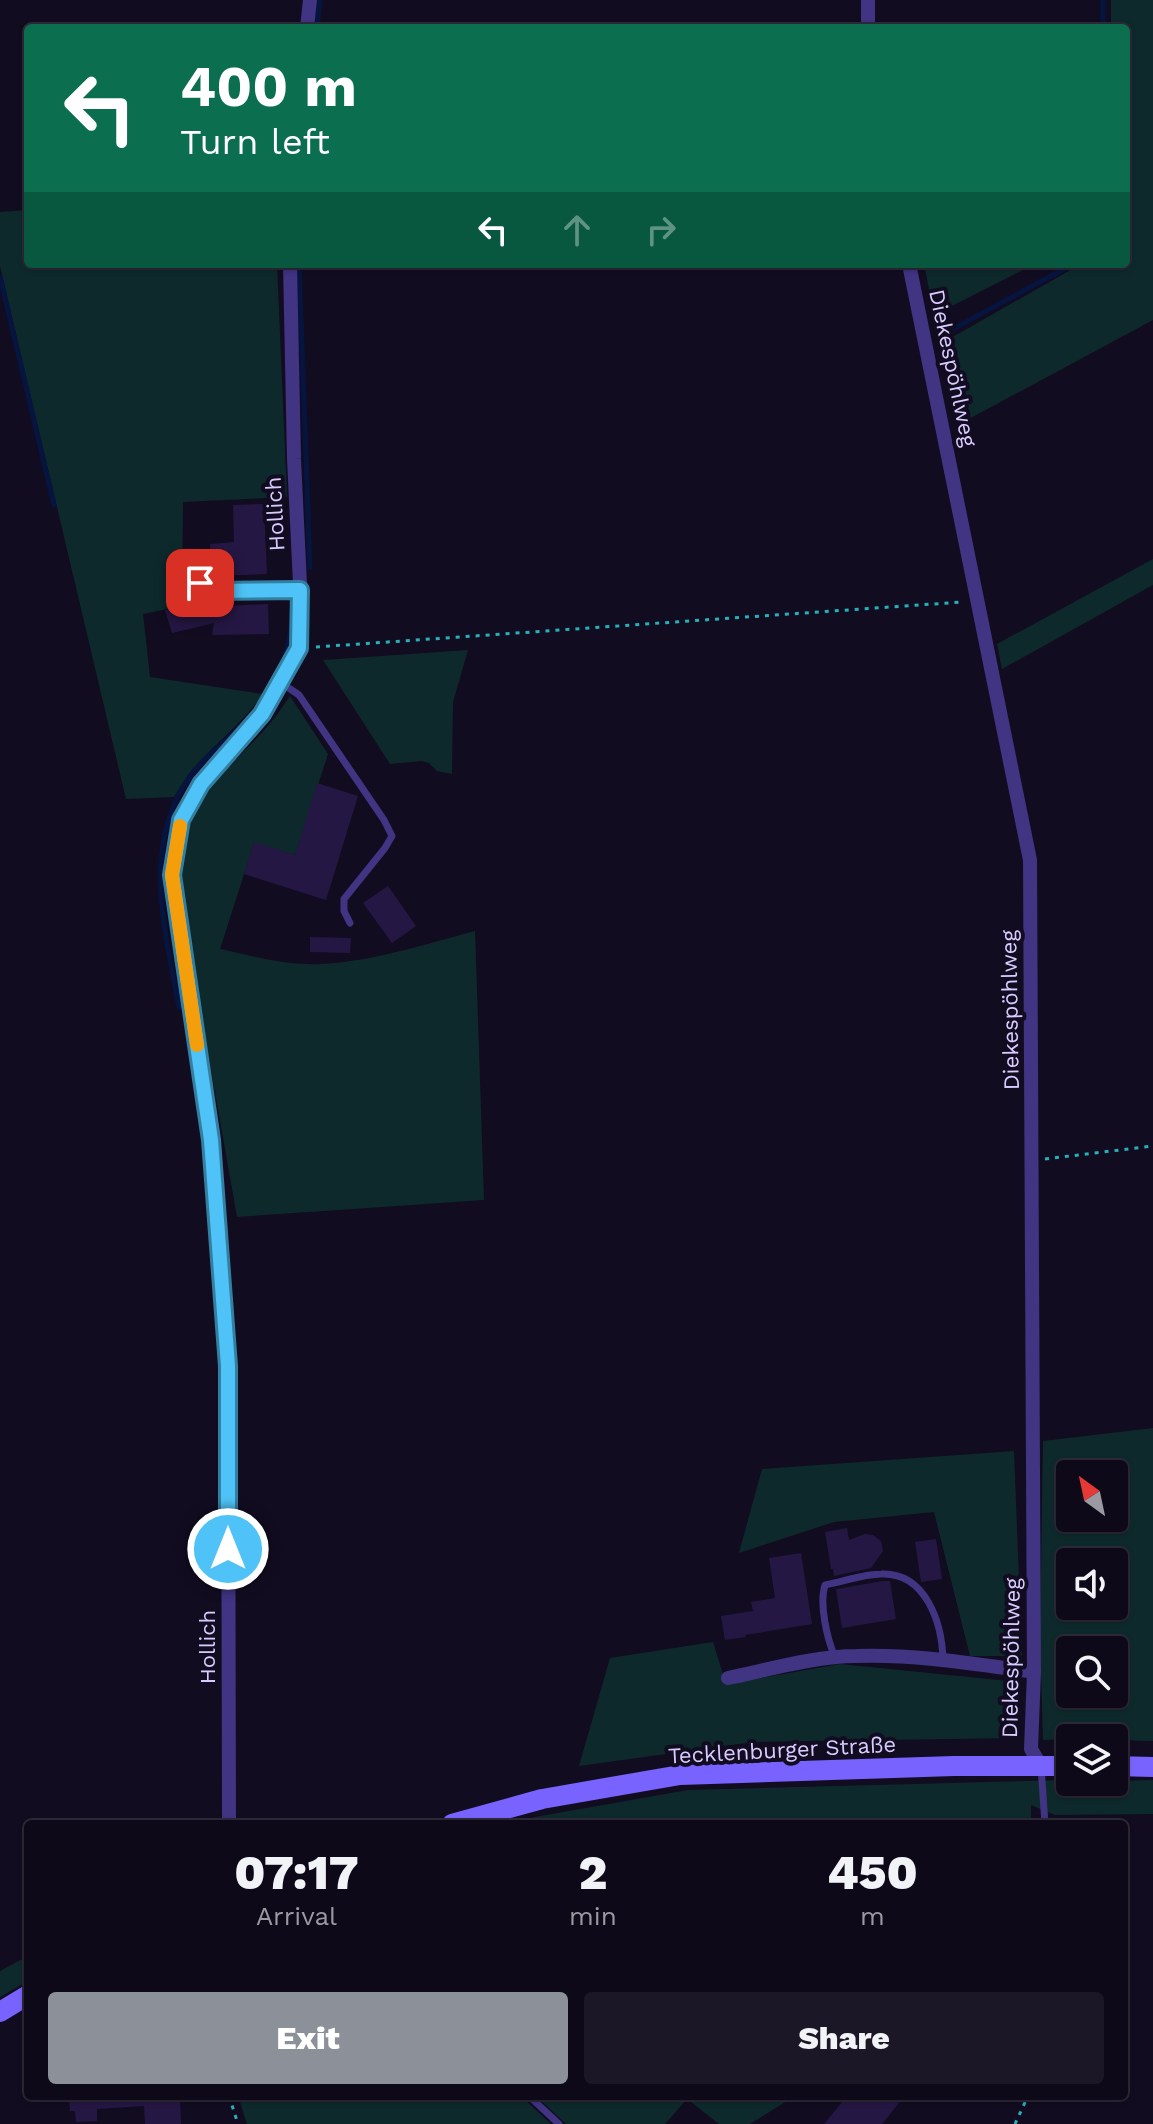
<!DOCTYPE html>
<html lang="en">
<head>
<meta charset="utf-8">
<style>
  :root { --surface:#0e0919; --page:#1c1726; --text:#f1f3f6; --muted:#9b9aa2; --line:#2e2a38; --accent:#8c9099 }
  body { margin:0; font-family:"Work Sans",sans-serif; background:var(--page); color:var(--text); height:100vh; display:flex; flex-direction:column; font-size:30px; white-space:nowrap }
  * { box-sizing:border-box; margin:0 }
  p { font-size:26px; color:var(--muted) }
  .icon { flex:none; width:44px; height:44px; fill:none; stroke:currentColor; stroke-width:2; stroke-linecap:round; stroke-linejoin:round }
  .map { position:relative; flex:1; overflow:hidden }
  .details { position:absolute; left:24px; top:1820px; width:1104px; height:280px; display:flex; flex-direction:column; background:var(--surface); border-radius:8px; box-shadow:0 2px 6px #0004,0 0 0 2px var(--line) }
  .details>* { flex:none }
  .top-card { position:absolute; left:24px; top:24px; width:1106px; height:244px; border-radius:8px; box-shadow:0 2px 6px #0004,0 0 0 2px var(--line); background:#0b6e4f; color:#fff; overflow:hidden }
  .needle { width:52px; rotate:327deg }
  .tools { position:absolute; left:1056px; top:1460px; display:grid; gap:16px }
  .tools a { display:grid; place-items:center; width:72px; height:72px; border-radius:8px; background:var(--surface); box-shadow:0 2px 6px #0004,0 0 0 2px var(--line); font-size:40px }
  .pin { position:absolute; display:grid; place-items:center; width:68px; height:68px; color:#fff; margin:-34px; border-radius:16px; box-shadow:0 4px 12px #0006 }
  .me { position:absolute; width:88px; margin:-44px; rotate:0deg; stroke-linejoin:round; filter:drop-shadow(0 0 6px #0008) }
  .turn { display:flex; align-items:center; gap:28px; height:168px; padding:0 24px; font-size:36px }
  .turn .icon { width:104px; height:104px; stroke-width:2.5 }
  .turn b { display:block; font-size:56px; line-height:68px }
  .lanes { display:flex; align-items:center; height:76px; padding:0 24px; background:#0003; justify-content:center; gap:40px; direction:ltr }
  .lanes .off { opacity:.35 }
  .eta { display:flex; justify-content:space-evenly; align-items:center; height:136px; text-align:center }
  .eta b { font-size:48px; font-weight:800; line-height:56px }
  .button { display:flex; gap:16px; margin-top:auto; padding:16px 24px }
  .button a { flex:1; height:92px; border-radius:8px; background:var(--accent); color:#fff; font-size:32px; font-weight:800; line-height:92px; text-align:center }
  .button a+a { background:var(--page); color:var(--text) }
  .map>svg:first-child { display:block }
  .green { fill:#0e292c; fill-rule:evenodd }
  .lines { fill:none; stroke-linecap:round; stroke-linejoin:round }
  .stream { stroke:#061540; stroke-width:5 }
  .building { fill:#251744 }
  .path { stroke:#26b1b9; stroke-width:3; stroke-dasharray:4 6; stroke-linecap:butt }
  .service { stroke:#403483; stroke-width:7 }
  .minor { stroke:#403483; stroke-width:14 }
  .secondary { stroke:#7963ff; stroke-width:20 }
  .route-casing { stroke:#337fa1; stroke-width:20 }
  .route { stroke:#4fc3f7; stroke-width:14 }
  .slow { stroke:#f59e0b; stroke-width:14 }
  .labels { text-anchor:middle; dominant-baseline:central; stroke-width:8; stroke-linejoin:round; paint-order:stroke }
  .street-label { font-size:22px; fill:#d8ccff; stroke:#120c21 }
</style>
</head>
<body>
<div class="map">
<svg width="1153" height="2124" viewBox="0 0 1153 2124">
  <rect width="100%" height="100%" fill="#120c21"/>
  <path class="green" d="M 1111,0 L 1153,0 L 1153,320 L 967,420 L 944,342 L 1081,264 L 1126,264 L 1126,28 L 1111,28 Z
    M 28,210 L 28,264 L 277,264 L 287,497 L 183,502 L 182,606 L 143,614 L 150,677 L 263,694 C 243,723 215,743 192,770 C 185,778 180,788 174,797 L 126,799 L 0,266 L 0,212 Z
    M 924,264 L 1035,264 L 934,315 Z
    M 1153,559 L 1153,585 L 1002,669 L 997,644 Z
    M 468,650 L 453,702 L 452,774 L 437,771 L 429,763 L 422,761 L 390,764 L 323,660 Z
    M 290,696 L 328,754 L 295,855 L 254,843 L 220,949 C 248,955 276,963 305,964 C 358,966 423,945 475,931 L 484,1200 L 237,1217 L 184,917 C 182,897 179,875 181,855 C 188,793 236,765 272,721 C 279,713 284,704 290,696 Z
    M 1153,1428 L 1153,1741 L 1114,1740 L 1114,1738 L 1043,1740 L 1040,1639 L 1043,1441 ZM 1070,1474 L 1114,1474 L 1114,1518 L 1070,1518 ZM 1070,1562 L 1114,1562 L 1114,1606 L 1070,1606 ZM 1070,1650 L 1114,1650 L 1114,1694 L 1070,1694 Z
    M 1014,1451 L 1022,1656 L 970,1656 L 934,1512 L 834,1522 L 739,1553 L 762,1469 Z
    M 713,1642 L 726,1684 L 840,1664 L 1019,1682 L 1016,1738 L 753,1742 L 579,1766 L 610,1658 Z
    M 1067,1780 L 1070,1780 L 1070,1782 L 1153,1780 L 1153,1814 L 1055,1815 L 1031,1805 L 1031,1824 L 509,1824 L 535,1817 L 688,1790 Z
    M 28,1956 L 28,1981 L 0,1997 L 0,1971 Z
    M 238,2096 L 521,2096 L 551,2124 L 247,2124 Z
    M 536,2096 L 795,2096 L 750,2124 L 719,2124 L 687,2099 L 665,2124 L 566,2124 Z"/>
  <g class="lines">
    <path class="stream" d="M 317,28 L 320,0
      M 1103,28 L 1103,0
      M 299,264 L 310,568
      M 0,277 L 54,505
      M 940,336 L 1073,264
      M 279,671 C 288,651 292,631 292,609
      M 179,1007 C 165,931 140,841 192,774 C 212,748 241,731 260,704"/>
  </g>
  <path class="building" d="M 264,504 L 267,574 L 211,576 L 210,544 L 234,542 L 233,505 Z
    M 202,601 L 204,607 L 268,604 L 269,634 L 212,635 L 214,623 L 172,633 L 165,610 Z
    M 317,783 L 358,796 L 326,900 L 244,874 L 254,842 L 295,855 Z
    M 388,886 L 416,926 L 392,943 L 363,903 Z
    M 310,937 L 351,938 L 350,953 L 310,952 Z
    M 847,1528 L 849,1540 L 865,1534 L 873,1535 L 881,1541 L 883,1551 L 871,1568 L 834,1576 L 833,1569 L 831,1569 L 825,1532 Z
    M 936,1539 L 942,1579 L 921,1582 L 915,1542 Z
    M 801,1553 L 812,1624 L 745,1635 L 746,1637 L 725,1640 L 721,1616 L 753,1611 L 751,1602 L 775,1598 L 769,1558 Z
    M 883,1581 L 890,1581 L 896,1619 L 842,1628 L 836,1589 Z
    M 69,2096 L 180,2096 L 181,2124 L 145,2124 L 144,2106 L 97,2109 L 97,2121 L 76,2122 L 75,2111 L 70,2111 Z
    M 847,2096 L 891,2096 L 899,2103 L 882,2124 L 824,2124 Z"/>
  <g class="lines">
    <path class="path" d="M 316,647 L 962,602
      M 1045,1159 L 1153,1146
      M 229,2096 L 238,2124
      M 1015,2124 L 1028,2096"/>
    <path class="service" d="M 200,583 L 210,591 L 300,590
      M 280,682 L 299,695 L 384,820 L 392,836 L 385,848 L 344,899 L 344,911 L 350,923
      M 835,1657 C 827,1639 819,1604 825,1585 C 843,1582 863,1574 881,1574 C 926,1572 942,1623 943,1660
      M 1041,1766 L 1045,1824
      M 529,2096 L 559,2124"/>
    <path class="minor" d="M 307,28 L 310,0
      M 868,28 L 868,0
      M 909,264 L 1030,860 L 1034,1672 L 1031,1749 L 1041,1766
      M 728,1678 C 767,1670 816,1656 856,1656 C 915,1654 975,1664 1034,1672
      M 229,1824 L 228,1366 L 211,1140 L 172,875 L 181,820 L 201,784 L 262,714 L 299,648 L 301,605 L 294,459 L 290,264"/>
    <path class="secondary" d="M 1114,1766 L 1153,1767
      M 452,1824 L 542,1799 L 680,1775 L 954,1766 L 1070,1766
      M 0,2012 L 28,1995"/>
  </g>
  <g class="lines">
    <defs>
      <path id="route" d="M 200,583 L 210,591 L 300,590 L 299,648 L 262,714 L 201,784 L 181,820 L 172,875 L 211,1140 L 228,1366 L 228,1549"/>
    </defs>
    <use href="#route" class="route-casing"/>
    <use href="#route" class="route"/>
    <path class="slow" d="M 180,826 L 172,875 L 197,1045"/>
  </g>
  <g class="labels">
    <g class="street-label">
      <text transform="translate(953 368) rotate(78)">Diekespöhlweg</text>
      <text transform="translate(275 514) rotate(-93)">Hollich</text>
      <text transform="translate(1010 1010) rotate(-91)">Diekespöhlweg</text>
      <text transform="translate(207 1647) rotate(-90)">Hollich</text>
      <text transform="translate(1011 1658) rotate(-89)">Diekespöhlweg</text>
      <text transform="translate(782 1750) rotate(-3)">Tecklenburger Straße</text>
    </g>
  </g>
</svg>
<div class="tools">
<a><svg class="needle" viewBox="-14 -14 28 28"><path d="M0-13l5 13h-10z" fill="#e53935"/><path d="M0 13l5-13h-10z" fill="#9b9aa2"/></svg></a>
<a><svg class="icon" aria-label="sound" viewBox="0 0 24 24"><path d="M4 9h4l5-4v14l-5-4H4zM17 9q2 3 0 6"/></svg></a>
<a><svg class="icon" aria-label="search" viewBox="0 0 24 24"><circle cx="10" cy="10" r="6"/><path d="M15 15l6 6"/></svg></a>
<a><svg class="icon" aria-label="layers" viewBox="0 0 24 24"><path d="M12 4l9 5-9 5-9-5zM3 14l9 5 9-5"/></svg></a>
</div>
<div class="pin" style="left:200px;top:583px;background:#d93025"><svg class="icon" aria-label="arrive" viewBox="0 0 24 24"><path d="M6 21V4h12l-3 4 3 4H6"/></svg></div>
<svg class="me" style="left:228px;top:1549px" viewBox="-20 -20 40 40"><circle r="17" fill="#4fc3f7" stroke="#fff" stroke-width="3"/><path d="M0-11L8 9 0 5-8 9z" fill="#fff"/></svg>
<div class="top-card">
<div class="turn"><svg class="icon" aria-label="left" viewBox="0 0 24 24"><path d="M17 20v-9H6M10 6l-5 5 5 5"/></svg><div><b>400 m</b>Turn left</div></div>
<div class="lanes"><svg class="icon" aria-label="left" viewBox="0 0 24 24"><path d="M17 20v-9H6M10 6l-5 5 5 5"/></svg><svg class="icon off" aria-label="ahead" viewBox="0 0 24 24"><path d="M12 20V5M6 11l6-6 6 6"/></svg><svg class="icon off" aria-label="right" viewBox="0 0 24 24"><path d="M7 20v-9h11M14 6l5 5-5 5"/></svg></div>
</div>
<section class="details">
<div class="eta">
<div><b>07:17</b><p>Arrival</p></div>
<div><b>2</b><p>min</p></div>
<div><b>450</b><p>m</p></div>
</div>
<div class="button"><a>Exit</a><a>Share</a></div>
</section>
</div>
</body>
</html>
